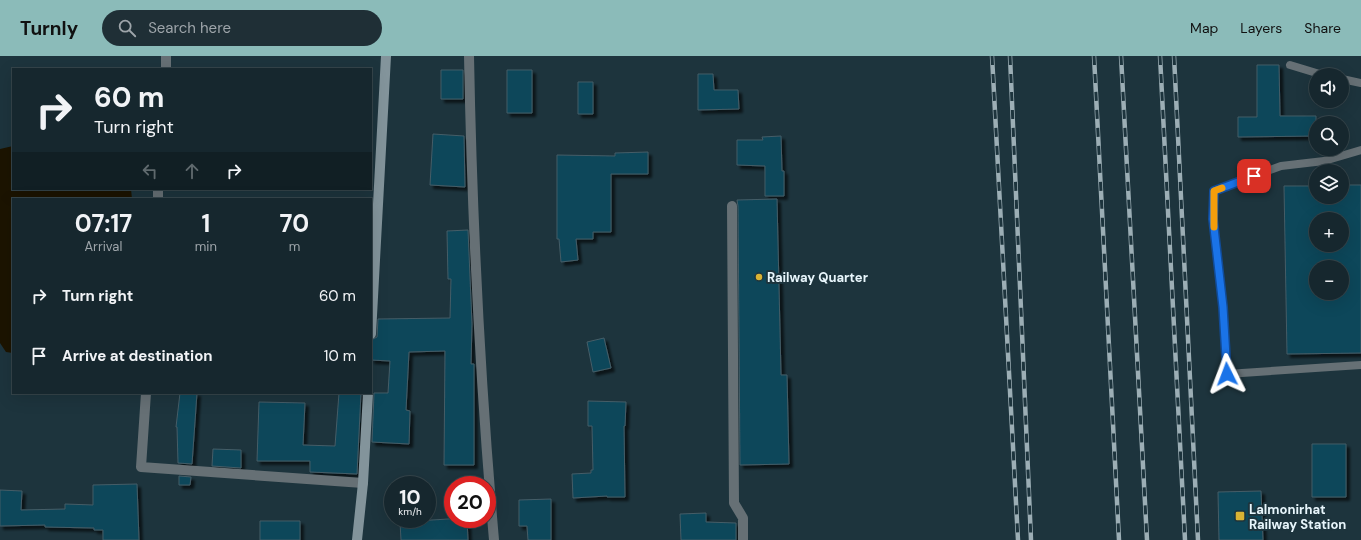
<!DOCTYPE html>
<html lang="en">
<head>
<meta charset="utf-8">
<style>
  :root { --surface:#16272e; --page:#1f2f36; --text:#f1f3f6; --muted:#9ea5aa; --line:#35444a; --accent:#8bbbb9 }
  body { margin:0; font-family:"DM Sans",sans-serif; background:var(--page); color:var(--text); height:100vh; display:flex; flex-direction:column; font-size:15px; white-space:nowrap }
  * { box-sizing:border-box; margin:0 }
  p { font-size:13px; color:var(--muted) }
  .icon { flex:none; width:22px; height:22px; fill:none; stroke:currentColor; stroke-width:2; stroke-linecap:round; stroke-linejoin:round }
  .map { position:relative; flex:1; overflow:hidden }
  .side { position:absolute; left:12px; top:142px; width:360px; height:196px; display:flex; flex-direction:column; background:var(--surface); border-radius:0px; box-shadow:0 4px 16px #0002,0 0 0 1px var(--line) }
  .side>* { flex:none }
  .guide { position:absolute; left:12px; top:12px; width:360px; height:122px; border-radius:0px; box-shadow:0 4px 16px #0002,0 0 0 1px var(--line); background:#16272e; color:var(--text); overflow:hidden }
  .fabs { position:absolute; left:1309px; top:12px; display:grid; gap:8px }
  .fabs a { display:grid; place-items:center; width:40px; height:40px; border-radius:50%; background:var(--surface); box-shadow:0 4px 16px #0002,0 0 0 1px var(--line); font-size:20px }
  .speed { position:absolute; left:384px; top:420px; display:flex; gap:8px; font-size:20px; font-weight:700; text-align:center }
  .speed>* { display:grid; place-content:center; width:52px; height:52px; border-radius:50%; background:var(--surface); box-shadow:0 4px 16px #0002,0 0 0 1px var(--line); line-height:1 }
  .speed small { font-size:10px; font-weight:400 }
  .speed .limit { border:6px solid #d22; background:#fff; color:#111 }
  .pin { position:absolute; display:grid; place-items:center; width:34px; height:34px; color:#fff; margin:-17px; border-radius:8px; box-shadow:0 2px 6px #0006 }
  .me { position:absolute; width:44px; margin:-22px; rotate:357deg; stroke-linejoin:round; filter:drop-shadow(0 0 3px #0008) }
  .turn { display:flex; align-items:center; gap:14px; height:84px; padding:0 16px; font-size:18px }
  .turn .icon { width:52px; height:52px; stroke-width:2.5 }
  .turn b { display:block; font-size:28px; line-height:34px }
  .lanes { display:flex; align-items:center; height:38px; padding:0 16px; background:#0003; justify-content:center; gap:20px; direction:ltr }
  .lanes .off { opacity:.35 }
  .eta { display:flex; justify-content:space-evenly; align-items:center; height:68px; text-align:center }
  .eta b { font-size:24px; font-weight:700; line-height:28px }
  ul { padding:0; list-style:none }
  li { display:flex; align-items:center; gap:12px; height:60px; padding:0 16px }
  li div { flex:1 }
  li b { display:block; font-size:15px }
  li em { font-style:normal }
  header { display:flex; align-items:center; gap:24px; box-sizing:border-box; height:56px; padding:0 20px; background:var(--accent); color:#111 }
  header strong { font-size:19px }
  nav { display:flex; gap:22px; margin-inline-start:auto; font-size:14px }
  .search { width:280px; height:36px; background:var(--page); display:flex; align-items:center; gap:10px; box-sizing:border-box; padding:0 14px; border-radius:22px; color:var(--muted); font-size:15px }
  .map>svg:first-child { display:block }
  .water { fill:#1c1400 }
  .building { fill:#0d475a; stroke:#455d67; fill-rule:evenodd; filter:url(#shadow) }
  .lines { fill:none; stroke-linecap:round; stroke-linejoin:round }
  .service { stroke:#667075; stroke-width:8 }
  .minor { stroke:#667075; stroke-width:10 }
  .secondary { stroke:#83949b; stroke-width:10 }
  .rail-casing { stroke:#9caeb5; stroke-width:4.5 }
  .rail { stroke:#1d343d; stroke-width:3; stroke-dasharray:9; stroke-linecap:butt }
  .route-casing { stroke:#114b97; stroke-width:10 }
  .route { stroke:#1a73e8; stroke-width:7 }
  .slow { stroke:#f59e0b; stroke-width:7 }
  .poi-dot { fill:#d9b334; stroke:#1d343d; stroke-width:1.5 }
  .labels { text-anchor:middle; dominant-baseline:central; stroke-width:4; stroke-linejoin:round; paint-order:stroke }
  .poi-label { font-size:13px; font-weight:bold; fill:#e7f5fb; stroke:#1d343d; text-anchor:start }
</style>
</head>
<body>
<header>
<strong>Turnly</strong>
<div class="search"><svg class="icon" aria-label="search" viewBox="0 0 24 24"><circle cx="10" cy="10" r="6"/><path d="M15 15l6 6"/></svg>Search here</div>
<nav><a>Map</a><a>Layers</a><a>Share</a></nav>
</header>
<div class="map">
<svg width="1361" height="484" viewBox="0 0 1361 484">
  <defs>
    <filter id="shadow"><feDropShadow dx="3.5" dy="3.5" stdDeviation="1" flood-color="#0009"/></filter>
  </defs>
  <rect width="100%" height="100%" fill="#1d343d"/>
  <path class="water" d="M 13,90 L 13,133 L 131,133 L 132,143 L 13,143 L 13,297 L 6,296 L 0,287 L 0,93 Z"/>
  <path class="building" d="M 1257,9 L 1279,9 L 1280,60 L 1316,60 L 1316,80 L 1238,81 L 1238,61 L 1257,61 Z
    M 441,14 L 463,14 L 463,43 L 441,43 Z
    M 507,14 L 532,14 L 532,57 L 507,57 Z
    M 698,18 L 713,18 L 714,34 L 738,34 L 739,53 L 698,54 Z
    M 578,26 L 593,26 L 593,58 L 578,58 Z
    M 433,78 L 464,80 L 465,131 L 430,129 Z
    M 781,80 L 782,115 L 784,115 L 784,140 L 765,140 L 765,110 L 737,109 L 737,84 L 763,84 L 762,81 Z
    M 648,96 L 648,118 L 611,118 L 611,176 L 593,176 L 593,183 L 576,183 L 578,204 L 561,206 L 559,183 L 557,183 L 557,99 L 615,100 L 615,97 Z
    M 1342,129 L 1361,129 L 1361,297 L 1287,298 L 1284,130 L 1316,130 L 1316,141 L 1342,141 ZM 1316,163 L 1342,163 L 1342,189 L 1316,189 ZM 1316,211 L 1342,211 L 1342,237 L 1316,237 Z
    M 777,143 L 781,319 L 787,319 L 789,408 L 740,409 L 738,150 L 737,144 Z
    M 468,174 L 472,268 L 471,308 L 474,308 L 474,409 L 444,409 L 445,295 L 409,296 L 406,354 L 410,355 L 409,388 L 372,386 L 374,337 L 388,337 L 390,305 L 371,304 L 371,284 L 377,281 L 378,263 L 450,262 L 451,223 L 448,223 L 447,175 Z
    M 604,282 L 611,312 L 593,316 L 587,286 Z
    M 180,337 L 197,337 L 192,408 L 178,407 L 177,371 L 176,371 Z
    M 339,337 L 361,337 L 357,418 L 310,416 L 310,405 L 257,405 L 259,346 L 305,347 L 303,389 L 335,390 Z
    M 588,345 L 626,346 L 625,370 L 624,370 L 625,441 L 607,441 L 607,440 L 573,442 L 572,418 L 591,417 L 591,414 L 593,414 L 592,370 L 588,370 Z
    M 1312,388 L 1346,388 L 1346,441 L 1312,441 Z
    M 213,393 L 241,394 L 241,412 L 212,410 Z
    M 179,420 L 191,421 L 190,429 L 179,429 Z
    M 137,428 L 139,484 L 103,484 L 103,474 L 94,474 L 94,472 L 45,471 L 45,469 L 0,470 L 0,434 L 22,435 L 21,454 L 65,453 L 65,448 L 93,449 L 93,429 Z
    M 1261,435 L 1263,484 L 1219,484 L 1218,436 Z
    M 551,443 L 551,484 L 528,484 L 527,470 L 519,470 L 519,444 Z
    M 706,457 L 706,466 L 736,467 L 736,484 L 681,484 L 680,458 Z
    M 448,463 L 467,463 L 468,484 L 401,484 L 400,466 Z
    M 260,465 L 300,465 L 300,484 L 260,484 Z"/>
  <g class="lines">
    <path class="service" d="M 1290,9 L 1323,19
      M 1342,23 L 1361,27
      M 1361,94 L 1324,105 L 1281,110 L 1214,135 L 1213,163 L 1223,251 L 1227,318 L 1361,309"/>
    <path class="minor" d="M 469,0 C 472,161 480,323 494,484
      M 166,13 L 166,0
      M 158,143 L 158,133
      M 732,150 L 734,447 L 743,462 L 743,484
      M 146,337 L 141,411 L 363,427"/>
    <path class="secondary" d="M 371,278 L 386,0
      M 357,484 L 363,427 L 368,337"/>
    <defs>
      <path id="rail" d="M 992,0 L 1018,484
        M 1010,0 L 1031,484
        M 1094,0 L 1119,484
        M 1121,0 L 1147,484
        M 1160,0 L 1185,484
        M 1174,0 L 1198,484"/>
    </defs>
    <use href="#rail" class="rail-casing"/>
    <use href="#rail" class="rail"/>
  </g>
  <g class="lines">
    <defs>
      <path id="route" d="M 1227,318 L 1223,251 L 1213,163 L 1214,135 L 1254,120"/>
    </defs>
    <use href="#route" class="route-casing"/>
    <use href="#route" class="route"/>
    <path class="slow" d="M 1214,171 L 1214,135 L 1222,132"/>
  </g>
  <g class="poi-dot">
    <circle cx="759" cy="221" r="4"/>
    <rect x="1235" y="455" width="10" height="10" rx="2"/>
  </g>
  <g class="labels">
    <g class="poi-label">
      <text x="767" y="221">Railway Quarter</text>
      <text x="1249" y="453">Lalmonirhat<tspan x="1249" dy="15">Railway Station</tspan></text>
    </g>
  </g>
</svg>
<div class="fabs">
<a><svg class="icon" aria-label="sound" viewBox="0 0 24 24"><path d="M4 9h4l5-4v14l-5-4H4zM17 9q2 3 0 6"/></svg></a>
<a><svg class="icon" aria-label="search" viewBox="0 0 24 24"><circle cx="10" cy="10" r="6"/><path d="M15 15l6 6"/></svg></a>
<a><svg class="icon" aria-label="layers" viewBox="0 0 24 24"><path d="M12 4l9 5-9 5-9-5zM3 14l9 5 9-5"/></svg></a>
<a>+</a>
<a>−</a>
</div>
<div class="speed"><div>10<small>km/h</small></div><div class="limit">20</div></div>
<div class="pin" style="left:1254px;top:120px;background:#d93025"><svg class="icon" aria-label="arrive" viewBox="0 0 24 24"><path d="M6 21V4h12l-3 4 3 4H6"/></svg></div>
<svg class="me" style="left:1227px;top:318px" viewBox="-20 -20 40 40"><path d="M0-17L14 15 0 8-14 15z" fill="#1a73e8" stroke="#fff" stroke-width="4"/></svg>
<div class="guide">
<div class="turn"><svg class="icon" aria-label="right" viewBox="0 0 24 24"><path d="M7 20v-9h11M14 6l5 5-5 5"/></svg><div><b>60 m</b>Turn right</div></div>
<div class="lanes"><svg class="icon off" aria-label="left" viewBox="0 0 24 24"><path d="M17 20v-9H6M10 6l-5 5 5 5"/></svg><svg class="icon off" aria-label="ahead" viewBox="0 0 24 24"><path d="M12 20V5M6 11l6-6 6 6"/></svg><svg class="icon" aria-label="right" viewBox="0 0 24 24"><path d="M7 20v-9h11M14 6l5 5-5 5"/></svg></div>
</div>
<section class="side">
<div class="eta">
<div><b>07:17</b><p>Arrival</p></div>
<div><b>1</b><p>min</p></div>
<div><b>70</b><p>m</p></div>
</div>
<ul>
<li><svg class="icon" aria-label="right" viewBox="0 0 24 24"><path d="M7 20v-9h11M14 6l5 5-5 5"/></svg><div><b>Turn right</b></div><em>60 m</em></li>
<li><svg class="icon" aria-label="arrive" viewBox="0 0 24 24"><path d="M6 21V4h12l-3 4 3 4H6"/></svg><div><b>Arrive at destination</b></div><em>10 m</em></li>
</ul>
</section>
</div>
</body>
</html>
